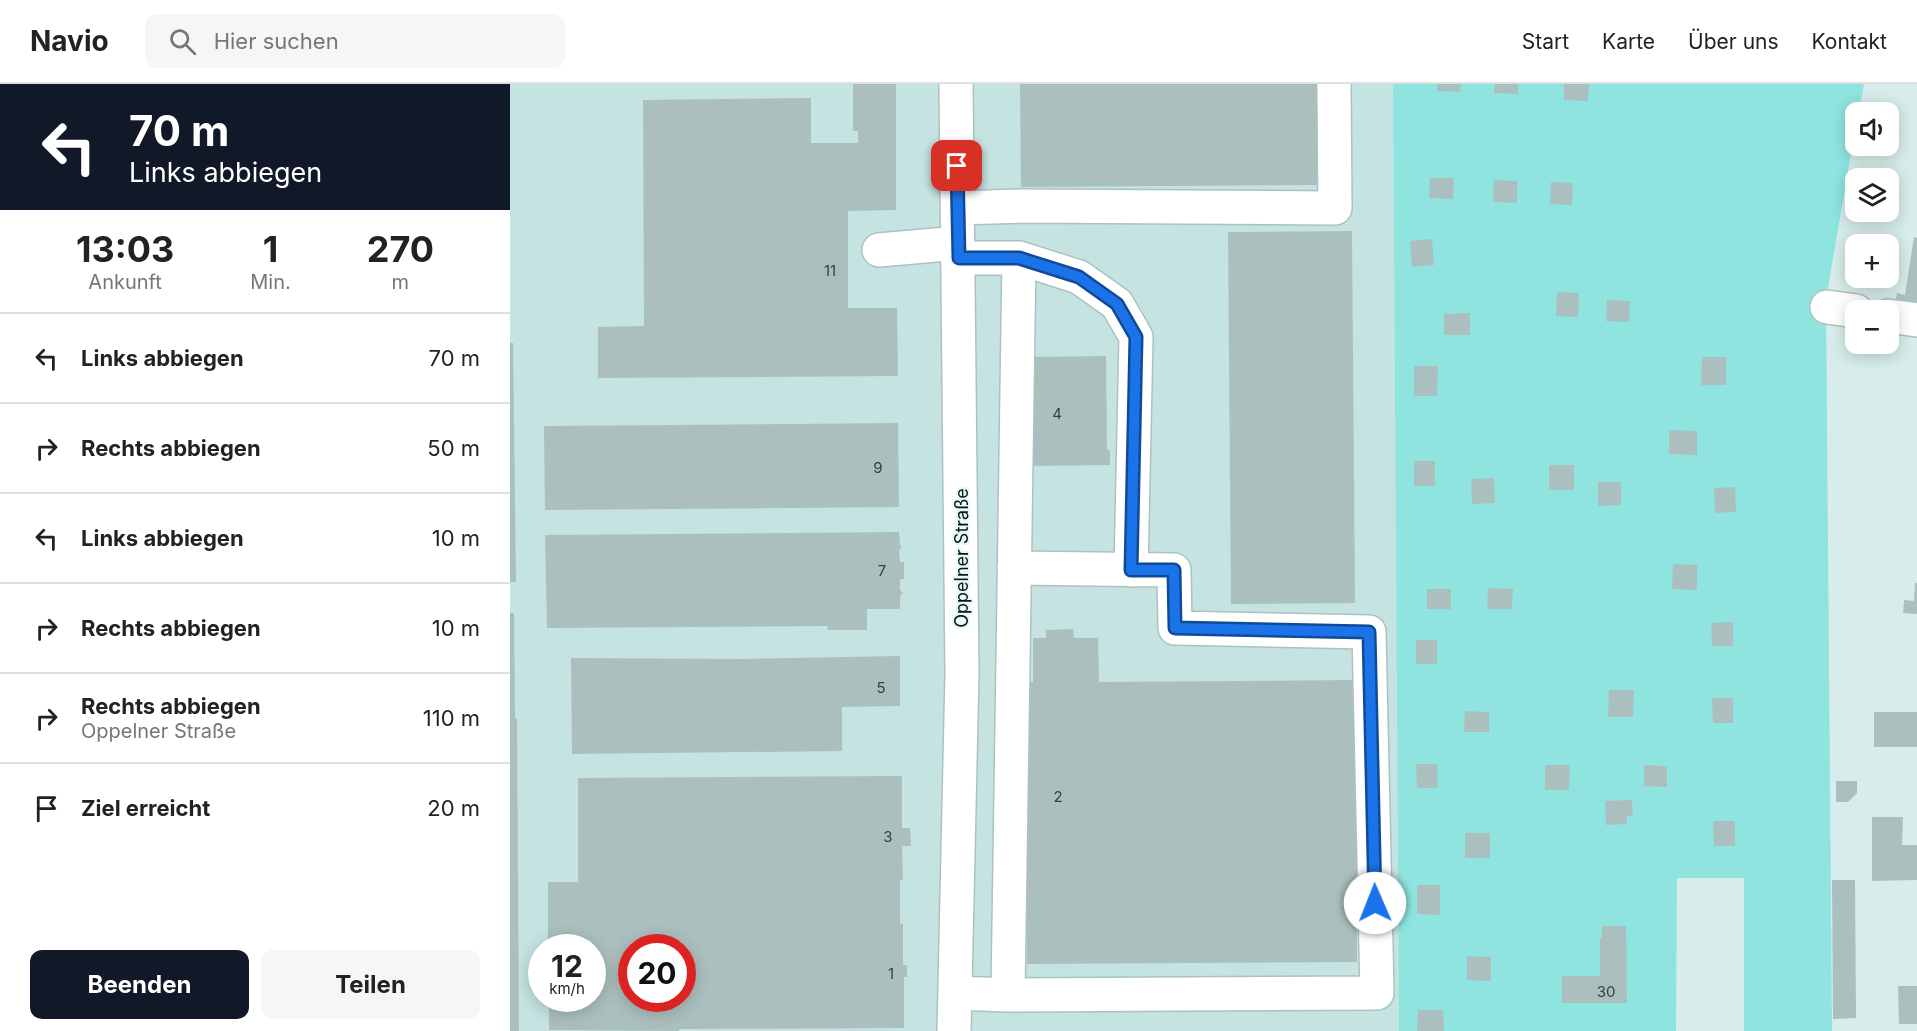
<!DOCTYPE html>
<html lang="de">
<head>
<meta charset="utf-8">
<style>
  :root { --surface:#fff; --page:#f6f6f6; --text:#222; --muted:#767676; --line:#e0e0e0; --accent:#111827 }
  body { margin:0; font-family:Inter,sans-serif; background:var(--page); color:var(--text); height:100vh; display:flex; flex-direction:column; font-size:22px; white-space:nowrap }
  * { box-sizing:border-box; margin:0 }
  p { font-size:20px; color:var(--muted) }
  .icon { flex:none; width:33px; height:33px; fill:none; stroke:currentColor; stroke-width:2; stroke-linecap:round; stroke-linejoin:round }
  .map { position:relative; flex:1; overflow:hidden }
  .sheet { display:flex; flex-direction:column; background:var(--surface); width:510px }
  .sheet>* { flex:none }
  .guide { background:#111827; color:#fff; overflow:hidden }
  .controls { position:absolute; left:1335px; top:18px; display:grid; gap:12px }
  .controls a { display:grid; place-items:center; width:54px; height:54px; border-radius:12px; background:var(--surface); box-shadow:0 3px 15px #0003; font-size:30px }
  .speed { position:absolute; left:18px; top:850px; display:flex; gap:12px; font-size:30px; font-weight:700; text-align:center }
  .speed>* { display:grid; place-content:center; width:78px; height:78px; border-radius:50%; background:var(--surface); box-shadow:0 3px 15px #0003; line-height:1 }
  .speed small { font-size:15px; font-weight:400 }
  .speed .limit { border:9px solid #d22; background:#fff; color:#111 }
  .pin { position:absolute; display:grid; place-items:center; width:51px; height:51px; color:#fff; margin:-26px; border-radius:12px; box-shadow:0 3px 9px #0006 }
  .me { position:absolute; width:66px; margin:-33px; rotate:359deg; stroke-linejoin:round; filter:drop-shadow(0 0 4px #0008) }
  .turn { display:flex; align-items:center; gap:21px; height:126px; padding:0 30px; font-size:27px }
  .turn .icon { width:78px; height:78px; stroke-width:2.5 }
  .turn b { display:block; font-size:42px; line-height:51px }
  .eta { display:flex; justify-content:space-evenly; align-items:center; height:102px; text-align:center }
  .eta b { font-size:36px; font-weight:700; line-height:42px }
  .primary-button { display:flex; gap:12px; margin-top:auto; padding:12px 30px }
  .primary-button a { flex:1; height:69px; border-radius:12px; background:var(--accent); color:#fff; font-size:24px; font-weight:700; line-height:69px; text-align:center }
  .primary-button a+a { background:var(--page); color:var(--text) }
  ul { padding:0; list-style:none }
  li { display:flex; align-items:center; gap:18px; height:90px; padding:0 30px; border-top:2px solid var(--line) }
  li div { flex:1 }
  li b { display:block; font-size:22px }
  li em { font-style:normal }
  header { display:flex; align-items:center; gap:36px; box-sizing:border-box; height:84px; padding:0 30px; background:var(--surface); border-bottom:2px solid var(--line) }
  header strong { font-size:28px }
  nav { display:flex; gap:33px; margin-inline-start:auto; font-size:21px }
  .search { width:420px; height:54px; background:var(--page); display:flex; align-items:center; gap:15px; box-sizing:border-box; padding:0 21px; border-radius:12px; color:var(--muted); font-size:22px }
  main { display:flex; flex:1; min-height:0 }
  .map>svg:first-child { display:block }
  .built { fill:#c4e3e1; fill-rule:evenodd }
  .green { fill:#8fe4df }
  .building { fill:#abc0be; fill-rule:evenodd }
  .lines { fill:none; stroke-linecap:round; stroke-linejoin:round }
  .minor-casing { stroke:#adc2c0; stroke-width:36 }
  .minor { stroke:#fff; stroke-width:33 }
  .route-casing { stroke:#114b97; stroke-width:15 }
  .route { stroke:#1a73e8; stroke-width:10 }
  .labels { text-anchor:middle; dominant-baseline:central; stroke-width:4.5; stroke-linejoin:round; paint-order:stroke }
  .number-label { font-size:15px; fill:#343f3e }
  .street-label { font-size:18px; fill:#0c1413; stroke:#e4faf8 }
</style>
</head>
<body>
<header>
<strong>Navio</strong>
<div class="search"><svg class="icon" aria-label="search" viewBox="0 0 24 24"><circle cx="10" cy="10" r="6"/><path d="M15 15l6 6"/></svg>Hier suchen</div>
<nav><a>Start</a><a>Karte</a><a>Über uns</a><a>Kontakt</a></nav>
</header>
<main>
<section class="sheet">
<div class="guide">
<div class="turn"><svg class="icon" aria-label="left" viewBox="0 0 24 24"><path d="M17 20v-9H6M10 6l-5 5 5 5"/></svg><div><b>70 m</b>Links abbiegen</div></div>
</div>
<div class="eta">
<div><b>13:03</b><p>Ankunft</p></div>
<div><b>1</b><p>Min.</p></div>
<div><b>270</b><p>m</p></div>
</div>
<ul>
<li><svg class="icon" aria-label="left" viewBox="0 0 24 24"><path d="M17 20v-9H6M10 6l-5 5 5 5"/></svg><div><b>Links abbiegen</b></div><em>70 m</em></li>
<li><svg class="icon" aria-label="right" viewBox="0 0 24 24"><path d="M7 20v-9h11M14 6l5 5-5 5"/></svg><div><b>Rechts abbiegen</b></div><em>50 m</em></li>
<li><svg class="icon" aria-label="left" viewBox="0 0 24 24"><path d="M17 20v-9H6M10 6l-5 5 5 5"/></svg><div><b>Links abbiegen</b></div><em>10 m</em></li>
<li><svg class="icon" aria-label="right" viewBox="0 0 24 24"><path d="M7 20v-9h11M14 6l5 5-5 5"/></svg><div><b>Rechts abbiegen</b></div><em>10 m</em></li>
<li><svg class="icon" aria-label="right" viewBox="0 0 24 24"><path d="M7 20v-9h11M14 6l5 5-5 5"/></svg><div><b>Rechts abbiegen</b><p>Oppelner Straße</p></div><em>110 m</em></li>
<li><svg class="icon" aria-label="arrive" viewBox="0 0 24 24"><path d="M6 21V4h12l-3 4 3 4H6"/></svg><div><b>Ziel erreicht</b></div><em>20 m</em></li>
</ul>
<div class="primary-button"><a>Beenden</a><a>Teilen</a></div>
</section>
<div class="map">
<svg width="1407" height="947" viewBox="0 0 1407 947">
  <rect width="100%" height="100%" fill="#d7edeb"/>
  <path class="built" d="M 0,0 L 883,0 L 889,947 L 0,947 ZM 32,864 L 82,864 L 82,915 L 32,915 ZM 122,864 L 172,864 L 172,915 L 122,915 Z"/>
  <path class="green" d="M 883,0 L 1354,0 L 1349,28 L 1346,28 L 1345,47 L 1316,215 L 1322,947 L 1234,947 L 1234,794 L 1167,794 L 1166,947 L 889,947 Z"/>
  <path class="building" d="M 343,0 L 386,0 L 386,126 L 338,127 L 338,224 L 387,224 L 388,292 L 88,294 L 88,243 L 134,242 L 133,16 L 301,14 L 301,59 L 348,59 L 348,47 L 343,47 Z
    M 510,0 L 810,0 L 811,101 L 511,103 Z
    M 927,0 L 951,0 L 950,8 L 927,7 Z
    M 985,0 L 1008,0 L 1008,10 L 984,9 Z
    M 1054,0 L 1079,0 L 1078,17 L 1054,16 Z
    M 920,94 L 944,94 L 943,115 L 919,114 Z
    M 984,96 L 1007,97 L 1007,119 L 983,118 Z
    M 1041,98 L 1063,99 L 1062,121 L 1040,120 Z
    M 842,147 L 845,519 L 721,520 L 718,148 Z
    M 1404,153 L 1407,154 L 1407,227 L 1384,224 L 1387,209 L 1395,211 Z
    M 922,155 L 924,181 L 902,183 L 900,157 Z
    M 1047,208 L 1069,209 L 1068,233 L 1046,232 Z
    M 1097,216 L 1120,217 L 1119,238 L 1096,237 Z
    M 960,229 L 960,251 L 934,251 L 934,230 Z
    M 0,259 L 3,259 L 6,498 L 0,498 Z
    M 596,272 L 597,366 L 600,366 L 600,381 L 523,382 L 523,273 Z
    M 1192,273 L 1216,273 L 1216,301 L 1191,301 Z
    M 904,282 L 928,282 L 927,312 L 904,312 Z
    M 388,339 L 389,423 L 35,426 L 34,342 Z
    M 1159,346 L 1187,347 L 1187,371 L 1159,370 Z
    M 904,377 L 925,377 L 925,402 L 904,402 Z
    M 1039,381 L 1064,381 L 1064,406 L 1039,406 Z
    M 984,394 L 985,419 L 962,420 L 961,395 Z
    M 1088,398 L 1111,398 L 1111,421 L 1088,422 Z
    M 1225,403 L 1226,428 L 1205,429 L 1204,404 Z
    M 389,448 L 390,461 L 392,463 L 389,466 L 390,478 L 394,478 L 394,495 L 390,495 L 390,506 L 393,509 L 390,512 L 390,525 L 357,525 L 357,546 L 317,546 L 318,542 L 37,544 L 35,451 Z
    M 1163,480 L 1187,481 L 1187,506 L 1162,505 Z
    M 1405,499 L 1407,499 L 1407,530 L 1393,529 L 1394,516 L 1404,517 Z
    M 978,504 L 1003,505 L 1002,525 L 977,525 Z
    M 917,505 L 941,505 L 941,525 L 917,525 Z
    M 0,529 L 4,529 L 5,634 L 7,635 L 9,947 L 0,947 Z
    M 1223,538 L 1223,562 L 1202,562 L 1201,539 Z
    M 563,545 L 564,554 L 588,554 L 589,598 L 846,596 L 847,878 L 517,880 L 516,598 L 523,598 L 523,554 L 536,554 L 536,546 Z
    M 906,556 L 927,556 L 927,580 L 906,580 Z
    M 390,572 L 390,622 L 332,623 L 332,667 L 62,670 L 61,574 L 232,575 Z
    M 1099,606 L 1124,606 L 1123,633 L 1098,633 Z
    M 1202,614 L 1223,614 L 1223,639 L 1203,639 Z
    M 955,627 L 979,628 L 979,648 L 954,648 Z
    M 1364,628 L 1407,628 L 1407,663 L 1364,663 Z
    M 906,680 L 927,680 L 928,704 L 907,704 Z
    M 1035,681 L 1060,681 L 1059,706 L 1035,706 Z
    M 1134,681 L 1157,682 L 1157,703 L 1134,702 Z
    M 392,692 L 392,744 L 400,744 L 401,762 L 392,762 L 393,796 L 390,796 L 390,840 L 393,840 L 393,881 L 397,881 L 397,893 L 394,893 L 394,944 L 170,945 L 168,947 L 39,946 L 39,915 L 82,915 L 82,864 L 38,864 L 38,798 L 68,798 L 68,694 ZM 122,864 L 172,864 L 172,915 L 122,915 Z
    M 1326,697 L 1347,697 L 1347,709 L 1338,718 L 1326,718 Z
    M 1122,716 L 1123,732 L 1117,732 L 1117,740 L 1096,741 L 1095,717 Z
    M 1362,733 L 1393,733 L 1392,761 L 1407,761 L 1407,796 L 1362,797 Z
    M 1203,737 L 1225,737 L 1225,762 L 1204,762 Z
    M 955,749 L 980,749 L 980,774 L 955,774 Z
    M 1322,796 L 1345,796 L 1346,934 L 1323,935 Z
    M 907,801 L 930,801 L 930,831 L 907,830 Z
    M 1092,842 L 1116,842 L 1117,919 L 1052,919 L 1052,892 L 1090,892 L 1090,854 L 1092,854 Z
    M 957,872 L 981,873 L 981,897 L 957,896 Z
    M 1388,902 L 1407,902 L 1407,940 L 1389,940 Z
    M 908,926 L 933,926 L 934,947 L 907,947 Z"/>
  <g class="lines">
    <defs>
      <path id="minor" d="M 448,124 L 512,122 L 825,124 L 824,0
        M 369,166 L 448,159
        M 509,174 L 569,193 L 607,220 L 626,253 L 621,486
        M 1317,223 L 1346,227
        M 1378,232 L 1407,236
        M 445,909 L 498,911 L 509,174 L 449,174
        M 498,911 L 867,909 L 859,548 L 665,544 L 664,486 L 504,484
        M 444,947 L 452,589 L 446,0"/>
    </defs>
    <use href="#minor" class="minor-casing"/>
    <use href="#minor" class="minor"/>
  </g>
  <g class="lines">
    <defs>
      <path id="route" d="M 447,82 L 449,174 L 509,174 L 569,193 L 607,220 L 626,253 L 621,486 L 664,486 L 665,544 L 859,548 L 865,819"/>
    </defs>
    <use href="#route" class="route-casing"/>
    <use href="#route" class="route"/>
  </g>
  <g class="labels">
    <g class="number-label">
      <text x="320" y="186">11</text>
      <text x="547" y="329">4</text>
      <text x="368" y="383">9</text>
      <text x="372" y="486">7</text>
      <text x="371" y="603">5</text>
      <text x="548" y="712">2</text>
      <text x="378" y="752">3</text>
      <text x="381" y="889">1</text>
      <text x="1096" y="907">30</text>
    </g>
    <g class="street-label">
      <text transform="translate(451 474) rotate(-90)">Oppelner Straße</text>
    </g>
  </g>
</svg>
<div class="controls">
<a><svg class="icon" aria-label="sound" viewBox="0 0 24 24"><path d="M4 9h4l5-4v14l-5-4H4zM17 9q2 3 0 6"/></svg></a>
<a><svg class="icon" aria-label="layers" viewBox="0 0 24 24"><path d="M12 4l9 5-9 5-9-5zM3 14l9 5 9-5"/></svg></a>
<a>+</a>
<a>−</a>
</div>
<div class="speed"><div>12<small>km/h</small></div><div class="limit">20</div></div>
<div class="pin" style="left:447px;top:82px;background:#d93025"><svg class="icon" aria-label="arrive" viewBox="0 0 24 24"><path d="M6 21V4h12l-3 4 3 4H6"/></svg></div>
<svg class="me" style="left:865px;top:819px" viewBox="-20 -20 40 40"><circle r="19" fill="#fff"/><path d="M0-13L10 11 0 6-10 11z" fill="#1a73e8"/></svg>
</div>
</main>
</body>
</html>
